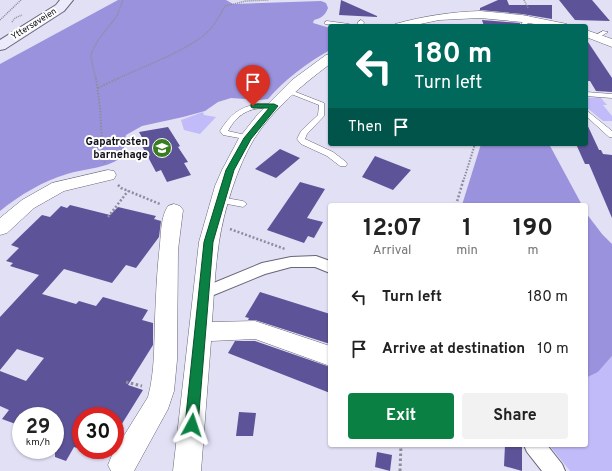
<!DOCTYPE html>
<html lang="en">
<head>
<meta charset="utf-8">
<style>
  :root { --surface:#fff; --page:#f2f2f2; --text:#222; --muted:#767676; --accent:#0b8043 }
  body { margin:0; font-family:Overpass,sans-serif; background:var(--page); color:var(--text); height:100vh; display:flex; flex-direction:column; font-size:15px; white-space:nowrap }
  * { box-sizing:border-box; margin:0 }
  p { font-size:13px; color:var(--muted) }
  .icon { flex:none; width:22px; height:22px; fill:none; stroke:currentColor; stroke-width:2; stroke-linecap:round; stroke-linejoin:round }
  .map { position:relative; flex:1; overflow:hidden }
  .panel { position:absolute; left:328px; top:203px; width:260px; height:244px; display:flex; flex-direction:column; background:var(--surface); border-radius:4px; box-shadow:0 1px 3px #0004 }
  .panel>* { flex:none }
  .guide { position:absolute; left:328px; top:24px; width:260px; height:122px; border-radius:4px; box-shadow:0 1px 3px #0004; background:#00695c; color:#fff; overflow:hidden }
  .speed { position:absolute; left:12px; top:407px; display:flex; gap:8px; font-size:20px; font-weight:700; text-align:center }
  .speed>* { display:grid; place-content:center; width:52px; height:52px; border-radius:50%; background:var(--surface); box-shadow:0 1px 3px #0004; line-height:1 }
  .speed small { font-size:10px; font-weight:400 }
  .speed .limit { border:6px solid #d22; background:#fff; color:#111 }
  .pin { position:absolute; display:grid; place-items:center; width:34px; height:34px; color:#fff; margin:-41px -17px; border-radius:50% 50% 50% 0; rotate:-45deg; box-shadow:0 0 4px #0007 }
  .pin .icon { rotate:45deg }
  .me { position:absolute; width:44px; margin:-22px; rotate:5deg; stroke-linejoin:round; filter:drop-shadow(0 0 3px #0008) }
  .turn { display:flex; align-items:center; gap:14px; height:84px; padding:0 20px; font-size:18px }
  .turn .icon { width:52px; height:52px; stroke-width:2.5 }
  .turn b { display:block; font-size:28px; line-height:34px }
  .then { display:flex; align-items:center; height:38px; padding:0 20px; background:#0003; gap:8px; font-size:15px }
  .eta { display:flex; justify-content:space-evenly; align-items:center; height:68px; text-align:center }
  .eta b { font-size:24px; font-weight:700; line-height:28px }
  .action { display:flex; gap:8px; margin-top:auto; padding:8px 20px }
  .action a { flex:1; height:46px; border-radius:4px; background:var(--accent); color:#fff; font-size:16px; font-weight:700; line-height:46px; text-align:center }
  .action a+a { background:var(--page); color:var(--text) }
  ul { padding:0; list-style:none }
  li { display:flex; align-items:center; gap:12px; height:52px; padding:0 20px }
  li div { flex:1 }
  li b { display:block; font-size:15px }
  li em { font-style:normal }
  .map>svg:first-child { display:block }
  .green { fill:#c1bbf9 }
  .forest { fill:#9b92dd }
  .building { fill:#5d5398 }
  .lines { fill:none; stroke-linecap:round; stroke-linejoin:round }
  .service-casing { stroke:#686678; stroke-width:1 }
  .pedestrian-casing { stroke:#686678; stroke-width:2 }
  .minor-casing { stroke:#686678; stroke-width:1 }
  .secondary-casing { stroke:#686678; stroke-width:2 }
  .path-far3 { stroke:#8d8c9c; stroke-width:1.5; stroke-dasharray:1 1; stroke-linecap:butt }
  .path-far2 { stroke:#8d8c9c; stroke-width:2; stroke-dasharray:1.5 1.5; stroke-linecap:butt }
  .path-far1 { stroke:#8d8c9c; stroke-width:2.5; stroke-dasharray:2 2; stroke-linecap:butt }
  .path { stroke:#8d8c9c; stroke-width:3; stroke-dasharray:2.5 2.5; stroke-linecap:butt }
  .service { fill:#fff; fill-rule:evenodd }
  .pedestrian { fill:#fff; fill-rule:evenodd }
  .minor { fill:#fff; fill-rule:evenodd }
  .secondary { fill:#ecebfc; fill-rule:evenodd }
  .route { fill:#0b8043; stroke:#07532c }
  .labels { text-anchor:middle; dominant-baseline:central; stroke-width:4; stroke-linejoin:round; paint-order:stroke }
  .far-street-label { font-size:9px; fill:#100f16; stroke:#fff }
  .poi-label { font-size:11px; font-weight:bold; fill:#100f16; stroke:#fff; text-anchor:end }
</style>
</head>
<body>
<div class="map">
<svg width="612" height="471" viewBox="0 0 612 471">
  <rect width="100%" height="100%" fill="#e1e0f5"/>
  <path class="green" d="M 600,97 L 607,105 L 603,105 L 612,116 L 612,121 L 603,121 L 586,107 L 586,98 Z
    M 203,112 L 204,115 L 216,117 L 200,134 L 184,130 L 181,120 Z
    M 612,356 L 612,471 L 570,471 L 549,445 L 586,445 L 586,378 L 598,372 Z"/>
  <path class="forest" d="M 118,0 L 226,0 L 233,4 L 321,1 L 326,3 L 328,8 C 325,16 321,18 314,20 L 313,23 L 330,28 L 330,50 C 307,63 285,79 268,99 L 260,100 L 231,98 L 218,102 L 205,111 L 183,117 L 142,126 L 126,135 L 124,143 L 124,155 C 109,169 86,168 67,174 C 43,181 20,195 0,211 L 0,64 Z
    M 481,144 L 549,144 L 582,205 L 462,205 Z
    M 586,213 L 602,234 L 612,244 L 612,356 L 598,372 L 586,378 Z"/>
  <path class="building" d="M 341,0 L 377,16 L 377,17 L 339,15 Z
    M 498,0 L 507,0 L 509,5 L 552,5 L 552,19 L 522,14 L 480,10 L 480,8 Z
    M 559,0 L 592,0 L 610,21 L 575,20 Z
    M 482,20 L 520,23 L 519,26 L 484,26 Z
    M 586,39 L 612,78 L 612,92 L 596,91 L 590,81 L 586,81 Z
    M 586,122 L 599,150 L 601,150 L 603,154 L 612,155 L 612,218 L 589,164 L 585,164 L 576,144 L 586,144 Z
    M 168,127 L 180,146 L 178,147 L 188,162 L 184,163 L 191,175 L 167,182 L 161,170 L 156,172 L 141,144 L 145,143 L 139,132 Z
    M 280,149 L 300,158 L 276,178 L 255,169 Z
    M 375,156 L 411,170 L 393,190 L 362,177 Z
    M 300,182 L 325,189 L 307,218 L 323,222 L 314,238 L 308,236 L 304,243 L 267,230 Z
    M 70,205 L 110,215 L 118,207 L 156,216 L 154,219 L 161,221 L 159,237 L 136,268 L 126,265 L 112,283 L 64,269 L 42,294 L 76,304 L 79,301 L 96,306 L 103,297 L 148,310 L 142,320 L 153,323 L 153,345 L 128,385 L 143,390 L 115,435 L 115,416 L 81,416 L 81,449 L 74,447 L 66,461 L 55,457 L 55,416 L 21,416 L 21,426 L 2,419 L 9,410 L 0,406 L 0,371 L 26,381 L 44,358 L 17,349 L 0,370 L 0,317 L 39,275 L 10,266 L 13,263 L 6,261 L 19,248 L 11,245 L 42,215 L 50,217 L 61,206 L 67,208 Z
    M 260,292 L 330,314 L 330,344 L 255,320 L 248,320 L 249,318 L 245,317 Z
    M 235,341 L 255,341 L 330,367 L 330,393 L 228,353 Z
    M 239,412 L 256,413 L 253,436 L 236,436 Z
    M 505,445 L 522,445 L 522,471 L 504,466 Z
    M 377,452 L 392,455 L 390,471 L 375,467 Z"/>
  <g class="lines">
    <defs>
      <path id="service" d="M 528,16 L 531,18 L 526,26 L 520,26 L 526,17 Z
        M 361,20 L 364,22 L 363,26 L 357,26 L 358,22 Z
        M 327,21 L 349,24 L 352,26 L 325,24 L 325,22 Z
        M 603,31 L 608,32 L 598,38 L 594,38 L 594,36 Z
        M 288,89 L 324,103 L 324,116 L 307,134 L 305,139 L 333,152 L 346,162 L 347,164 L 346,166 L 340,166 L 327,156 L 301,144 L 297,139 L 301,131 L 318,115 L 319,105 L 286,92 L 285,91 Z
        M 586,92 L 612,94 L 612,98 L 586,96 Z
        M 258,104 L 274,104 L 277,106 C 274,109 270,108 265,108 C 247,108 236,116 228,131 L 250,136 L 250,140 L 223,135 L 220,131 C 230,115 239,107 258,104 Z
        M 586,110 L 612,131 L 612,137 L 609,137 L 586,116 Z
        M 220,197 L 243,201 L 247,204 L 243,207 L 217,202 L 216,200 L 217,198 Z"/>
      <path id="pedestrian" d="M 316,256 L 330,261 L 330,273 L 315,267 L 291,267 L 265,274 L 204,299 L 199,297 L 196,293 L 199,289 L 262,263 L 291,257 Z
        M 524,445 L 547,445 L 562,464 L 565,471 L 542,471 L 527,452 Z"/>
      <path id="minor" d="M 480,11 L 522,15 L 567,24 L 569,26 L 547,26 L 522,22 L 480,18 L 439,20 L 411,26 L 393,26 L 395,24 C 424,16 451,12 480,11 Z
        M 586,30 L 612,39 L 612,47 L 586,37 Z
        M 330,54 L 330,64 C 302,85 273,109 254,139 C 237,167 224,210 219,242 C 215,268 214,295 212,322 L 255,321 L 330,346 L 330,366 L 255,339 L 211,341 L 201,471 L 173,471 L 199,242 L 215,186 L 222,170 L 239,138 L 258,114 L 292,80 L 326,55 Z
        M 108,170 L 114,171 L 116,175 L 114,179 L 64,191 L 34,208 L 7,233 L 0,235 L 0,218 L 22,200 L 52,183 Z
        M 174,204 L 180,206 L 183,210 L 178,250 L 177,360 L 174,391 L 168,409 L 134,471 L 111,471 L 108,465 L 112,455 L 148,397 C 155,371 154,345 155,318 C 156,293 157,269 160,244 C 161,232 161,216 168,206 Z"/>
      <path id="secondary" d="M 60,0 L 73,0 L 64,11 L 5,49 L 0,50 L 0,40 L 56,5 Z"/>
    </defs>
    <use href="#service" class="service-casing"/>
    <use href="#pedestrian" class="pedestrian-casing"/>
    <use href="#minor" class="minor-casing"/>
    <use href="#secondary" class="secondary-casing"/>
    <path class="path-far3" d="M 524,0 L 528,8
      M 0,20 L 21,0
      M 12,22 L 15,18 L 22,15
      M 96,79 L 92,63 L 91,54 L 98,40 L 117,16 L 123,0
      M 117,79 C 144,66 179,54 203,36 C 213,28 219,17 225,6 L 246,1 L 269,0"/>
    <path class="path-far2" d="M 96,78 L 100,108 L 103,158 L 105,164
      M 98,88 L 119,78
      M 464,179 L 475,144"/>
    <path class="path-far1" d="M 118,185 L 121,188 L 160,204
      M 456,205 L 464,178
      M 108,217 L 128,191
      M 230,229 L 285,249"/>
    <path class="path" d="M 126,382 L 142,386
      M 400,471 L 401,445"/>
    <use href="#service" class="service"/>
    <use href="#pedestrian" class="pedestrian"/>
    <use href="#minor" class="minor"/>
    <use href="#secondary" class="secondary"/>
  </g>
  <path class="route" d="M 251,104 L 274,104 L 278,106 L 251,139 L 234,170 L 213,242 L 198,425 L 196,429 L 192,431 L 187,429 L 185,425 L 204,242 L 226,170 L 244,138 L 269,108 L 253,108 L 251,107 Z"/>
  <defs>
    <symbol id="school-disc" viewBox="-11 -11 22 22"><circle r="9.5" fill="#397d20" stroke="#fff"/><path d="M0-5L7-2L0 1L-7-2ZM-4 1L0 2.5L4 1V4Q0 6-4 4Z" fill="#fff"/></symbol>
  </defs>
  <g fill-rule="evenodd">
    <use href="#school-disc" x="151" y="137" width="22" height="22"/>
  </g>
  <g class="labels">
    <g class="far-street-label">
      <text transform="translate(34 24) rotate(-32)">Yttersøveien</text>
    </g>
    <g class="poi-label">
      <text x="148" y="142">Gapatrosten<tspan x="148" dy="13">barnehage</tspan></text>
    </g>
  </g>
</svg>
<div class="speed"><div>29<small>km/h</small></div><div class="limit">30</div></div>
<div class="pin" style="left:253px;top:106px;background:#d93025"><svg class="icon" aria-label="arrive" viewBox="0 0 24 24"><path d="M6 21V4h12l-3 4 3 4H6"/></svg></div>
<svg class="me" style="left:192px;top:425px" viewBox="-20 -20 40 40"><path d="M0-17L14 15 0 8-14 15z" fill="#0b8043" stroke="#fff" stroke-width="4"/></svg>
<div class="guide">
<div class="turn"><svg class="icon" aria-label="left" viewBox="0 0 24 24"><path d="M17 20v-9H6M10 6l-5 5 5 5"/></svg><div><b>180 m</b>Turn left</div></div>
<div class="then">Then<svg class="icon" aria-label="arrive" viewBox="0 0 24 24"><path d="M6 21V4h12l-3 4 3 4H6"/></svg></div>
</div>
<section class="panel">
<div class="eta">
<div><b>12:07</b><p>Arrival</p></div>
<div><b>1</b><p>min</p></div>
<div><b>190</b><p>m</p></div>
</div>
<ul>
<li><svg class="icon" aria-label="left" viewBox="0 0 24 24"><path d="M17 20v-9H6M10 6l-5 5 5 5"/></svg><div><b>Turn left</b></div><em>180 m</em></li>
<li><svg class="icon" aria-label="arrive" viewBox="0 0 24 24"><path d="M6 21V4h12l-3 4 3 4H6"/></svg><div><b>Arrive at destination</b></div><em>10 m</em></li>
</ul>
<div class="action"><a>Exit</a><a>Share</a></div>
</section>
</div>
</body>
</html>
